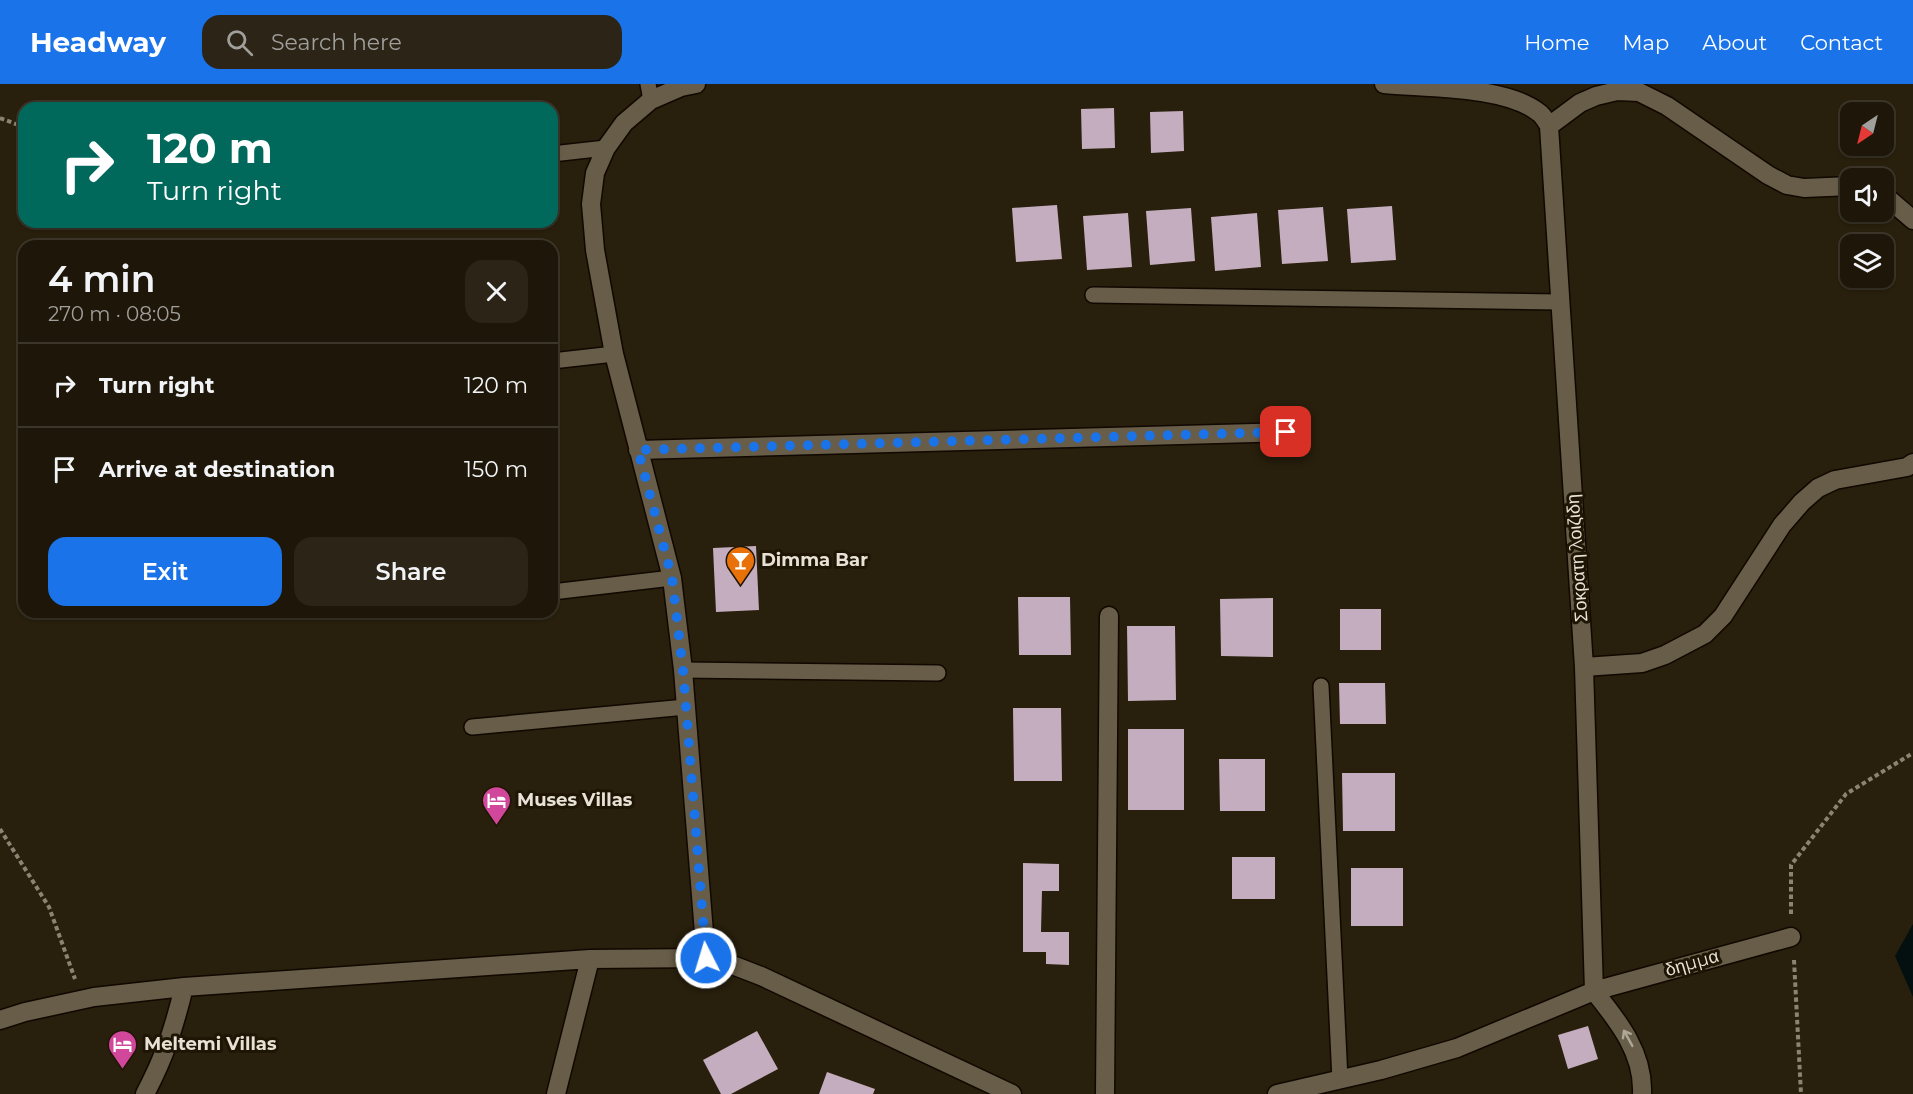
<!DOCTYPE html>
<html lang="en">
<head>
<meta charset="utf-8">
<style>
  :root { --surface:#1e1709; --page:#2b2417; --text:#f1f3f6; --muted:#a19f9c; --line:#3c362a; --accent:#1a73e8 }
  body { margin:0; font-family:Montserrat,sans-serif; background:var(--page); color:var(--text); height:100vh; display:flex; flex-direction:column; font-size:22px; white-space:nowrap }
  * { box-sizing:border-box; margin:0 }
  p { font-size:20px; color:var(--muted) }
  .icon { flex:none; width:33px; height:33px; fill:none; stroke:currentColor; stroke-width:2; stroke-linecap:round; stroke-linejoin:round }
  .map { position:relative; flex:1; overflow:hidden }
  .side { position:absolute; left:18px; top:156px; width:540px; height:378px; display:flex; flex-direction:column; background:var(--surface); border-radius:18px; box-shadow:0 2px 4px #0004,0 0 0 2px var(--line) }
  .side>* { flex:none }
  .top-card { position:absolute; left:18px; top:18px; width:540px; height:126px; border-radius:18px; box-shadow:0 2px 4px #0004,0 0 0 2px var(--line); background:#00695c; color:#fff; overflow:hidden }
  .needle { width:39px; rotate:215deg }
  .buttons { position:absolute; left:1840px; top:18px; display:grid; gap:12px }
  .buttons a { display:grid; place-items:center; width:54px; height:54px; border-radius:12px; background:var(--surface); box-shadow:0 2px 4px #0004,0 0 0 2px var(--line); font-size:30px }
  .pin { position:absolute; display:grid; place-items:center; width:51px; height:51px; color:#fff; margin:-26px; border-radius:12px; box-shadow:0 3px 9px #0006 }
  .me { position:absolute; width:66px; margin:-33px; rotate:355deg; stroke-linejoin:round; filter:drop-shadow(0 0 4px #0008) }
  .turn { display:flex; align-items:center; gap:21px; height:126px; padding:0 30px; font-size:27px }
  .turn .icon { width:78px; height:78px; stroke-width:2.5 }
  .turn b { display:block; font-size:42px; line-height:51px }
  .round { display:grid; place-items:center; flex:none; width:63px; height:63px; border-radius:18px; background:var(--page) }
  .headline { display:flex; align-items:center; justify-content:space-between; height:102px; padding:0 30px }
  h1 { font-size:36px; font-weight:600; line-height:45px }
  .action { display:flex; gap:12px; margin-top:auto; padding:12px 30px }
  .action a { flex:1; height:69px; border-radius:18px; background:var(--accent); color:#fff; font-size:24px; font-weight:600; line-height:69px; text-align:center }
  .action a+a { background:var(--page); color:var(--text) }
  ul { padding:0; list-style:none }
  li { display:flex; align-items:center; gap:18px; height:84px; padding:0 30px; border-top:2px solid var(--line) }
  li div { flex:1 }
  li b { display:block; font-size:22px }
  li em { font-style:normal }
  header { display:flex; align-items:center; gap:36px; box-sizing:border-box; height:84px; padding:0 30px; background:var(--accent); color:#fff }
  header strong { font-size:28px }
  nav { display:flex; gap:33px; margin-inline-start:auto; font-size:21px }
  .search { width:420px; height:54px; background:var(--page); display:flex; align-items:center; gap:15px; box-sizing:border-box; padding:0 21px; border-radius:18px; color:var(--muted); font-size:22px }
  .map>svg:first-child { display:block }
  .water { fill:#040f10 }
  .building { fill:#c4adbe }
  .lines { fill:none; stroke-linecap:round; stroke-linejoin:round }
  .lane-casing { stroke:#110800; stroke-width:18 }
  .street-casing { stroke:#110800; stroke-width:21 }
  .path { stroke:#8b8373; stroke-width:4; stroke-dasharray:4.5 3; stroke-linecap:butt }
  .lane { stroke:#685d48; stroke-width:15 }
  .street { stroke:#685d48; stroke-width:18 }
  .oneway { stroke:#aea696 }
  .route { stroke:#1a73e8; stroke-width:10; stroke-dasharray:0 18 }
  .labels { text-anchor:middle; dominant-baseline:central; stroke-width:6; stroke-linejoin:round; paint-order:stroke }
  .street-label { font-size:18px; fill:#e8e1d5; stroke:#1f1504 }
  .poi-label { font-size:18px; font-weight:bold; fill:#e8e1d5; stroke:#1f1504; text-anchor:start }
</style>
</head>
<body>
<header>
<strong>Headway</strong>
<div class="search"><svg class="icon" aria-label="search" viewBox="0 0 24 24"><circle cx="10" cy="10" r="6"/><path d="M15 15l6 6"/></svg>Search here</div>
<nav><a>Home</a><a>Map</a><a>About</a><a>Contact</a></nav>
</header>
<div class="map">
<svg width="1913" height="1010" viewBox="0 0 1913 1010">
  <rect width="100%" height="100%" fill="#281f0c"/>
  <path class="water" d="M 1913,840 L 1913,913 L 1895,872 Z"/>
  <path class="building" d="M 1114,24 L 1115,64 L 1082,65 L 1081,25 Z
    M 1183,27 L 1184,67 L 1151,69 L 1150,28 Z
    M 1057,121 L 1062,175 L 1016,178 L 1012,124 Z
    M 1392,122 L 1396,176 L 1351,179 L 1347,125 Z
    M 1323,123 L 1328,177 L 1282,180 L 1278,126 Z
    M 1191,124 L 1195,177 L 1150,181 L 1146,127 Z
    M 1128,129 L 1132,183 L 1087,186 L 1083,132 Z
    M 1257,129 L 1261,183 L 1215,187 L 1211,133 Z
    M 756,462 L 759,526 L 716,528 L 713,464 Z
    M 1018,513 L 1070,513 L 1071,571 L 1019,571 Z
    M 1273,514 L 1273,573 L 1221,572 L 1220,515 Z
    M 1340,525 L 1381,525 L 1381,566 L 1340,566 Z
    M 1127,542 L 1175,542 L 1176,616 L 1128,617 Z
    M 1339,599 L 1385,599 L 1386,640 L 1340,640 Z
    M 1013,624 L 1061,624 L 1062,697 L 1014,697 Z
    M 1128,645 L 1184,645 L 1184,726 L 1128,726 Z
    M 1219,675 L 1265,675 L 1265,727 L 1220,727 Z
    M 1342,689 L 1395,689 L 1395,747 L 1343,747 Z
    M 1232,773 L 1275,773 L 1275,815 L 1232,815 Z
    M 1023,779 L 1059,780 L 1059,807 L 1042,807 L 1041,848 L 1069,848 L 1069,881 L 1046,880 L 1046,868 L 1023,868 Z
    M 1351,784 L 1403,784 L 1403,842 L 1351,842 Z
    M 1588,942 L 1598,975 L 1568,985 L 1558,951 Z
    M 757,947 L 778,985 L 731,1010 L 721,1010 L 703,976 Z
    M 827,988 L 875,1005 L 873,1010 L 819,1010 Z"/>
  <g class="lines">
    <defs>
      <path id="lane" d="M 648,0 L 651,16
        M 552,70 L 606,64
        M 1093,211 L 1560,218
        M 552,277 L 614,270
        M 552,508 L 672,494
        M 683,586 L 938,589
        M 1321,602 L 1340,996
        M 472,643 L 686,623"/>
      <path id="street" d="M 696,0 L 681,3 L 651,16 L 624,39 L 606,64 L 595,89 L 591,120 L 595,166 L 614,270 L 672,494 L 683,586 L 706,874
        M 1384,0 C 1428,4 1504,2 1538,28 C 1543,31 1546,37 1549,42 L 1584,583 L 1594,907
        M 1549,42 L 1580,19 L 1596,12 L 1617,7 L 1639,8 L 1667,22 L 1768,91 L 1787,101 L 1804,104 L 1851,102
        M 1884,111 L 1913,136
        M 638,366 L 1286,348
        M 1584,583 L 1642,579 L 1665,571 L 1705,550 L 1723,532 L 1782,441 L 1802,418 L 1818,404 L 1835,396 L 1907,383 L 1913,379
        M 1594,907 C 1618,937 1644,969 1642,1010
        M 0,936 L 25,928 L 94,913 L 184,903 L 590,875 L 706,874 L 735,882 L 761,892 L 1012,1010
        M 145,1010 C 165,972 174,944 184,903
        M 556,1010 L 590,875
        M 1105,1010 L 1109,532
        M 1277,1010 L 1381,986 L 1457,964 L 1594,907 L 1791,853"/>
    </defs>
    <use href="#lane" class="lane-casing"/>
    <use href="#street" class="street-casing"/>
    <path class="path" d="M 0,34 L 24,43
      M 0,745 L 49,823 L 75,895
      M 1791,830 L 1791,781 L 1846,710 L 1913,669
      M 1794,876 L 1801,1010"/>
    <use href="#lane" class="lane"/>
    <use href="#street" class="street"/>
  </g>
  <defs><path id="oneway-shaft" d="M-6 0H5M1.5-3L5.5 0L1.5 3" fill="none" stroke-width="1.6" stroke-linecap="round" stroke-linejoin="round" transform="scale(1.5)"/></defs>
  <use class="oneway" href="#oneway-shaft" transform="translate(1628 954) rotate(-119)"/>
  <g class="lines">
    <path class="route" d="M 706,874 L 683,586 L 672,494 L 638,366 L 1286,348"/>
  </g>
  <defs>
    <symbol id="bar-pin" viewBox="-11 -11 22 30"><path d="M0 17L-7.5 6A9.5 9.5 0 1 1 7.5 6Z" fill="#e8710a" stroke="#1f1504"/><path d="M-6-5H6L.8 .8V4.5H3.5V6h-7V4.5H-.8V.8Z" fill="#fff"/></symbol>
    <symbol id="hotel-pin" viewBox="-11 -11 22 30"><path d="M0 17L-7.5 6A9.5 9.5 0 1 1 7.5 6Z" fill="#d1479c" stroke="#1f1504"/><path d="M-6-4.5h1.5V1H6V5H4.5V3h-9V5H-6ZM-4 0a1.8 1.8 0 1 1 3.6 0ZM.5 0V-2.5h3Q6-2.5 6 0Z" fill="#fff"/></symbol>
  </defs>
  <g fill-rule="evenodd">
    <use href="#bar-pin" x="724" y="460" width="33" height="45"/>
    <use href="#hotel-pin" x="480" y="700" width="33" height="45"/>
    <use href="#hotel-pin" x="106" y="944" width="33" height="45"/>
  </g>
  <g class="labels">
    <g class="street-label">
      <text transform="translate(1577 474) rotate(-94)">Σοκρατη λοιζιδη</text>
      <text transform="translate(1692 879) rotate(-16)">δημμα</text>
    </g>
    <g class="poi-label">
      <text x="761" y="476">Dimma Bar</text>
      <text x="517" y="716">Muses Villas</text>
      <text x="144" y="960">Meltemi Villas</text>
    </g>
  </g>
</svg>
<div class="buttons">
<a><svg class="needle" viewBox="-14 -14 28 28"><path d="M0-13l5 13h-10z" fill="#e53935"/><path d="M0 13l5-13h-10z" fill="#a19f9c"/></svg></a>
<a><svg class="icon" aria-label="sound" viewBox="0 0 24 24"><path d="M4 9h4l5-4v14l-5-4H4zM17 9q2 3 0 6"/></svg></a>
<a><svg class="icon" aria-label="layers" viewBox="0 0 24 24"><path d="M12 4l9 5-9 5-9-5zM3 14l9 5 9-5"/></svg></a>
</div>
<div class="pin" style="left:1286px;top:348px;background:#d93025"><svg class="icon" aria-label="arrive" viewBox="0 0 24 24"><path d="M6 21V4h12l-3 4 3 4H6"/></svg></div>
<svg class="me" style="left:706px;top:874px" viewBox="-20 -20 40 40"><circle r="17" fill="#1a73e8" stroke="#fff" stroke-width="3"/><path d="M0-11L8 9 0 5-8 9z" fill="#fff"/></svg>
<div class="top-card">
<div class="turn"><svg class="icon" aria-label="right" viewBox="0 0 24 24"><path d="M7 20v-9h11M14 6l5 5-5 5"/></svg><div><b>120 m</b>Turn right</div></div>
</div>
<section class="side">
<div class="headline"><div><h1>4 min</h1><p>270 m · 08:05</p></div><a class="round"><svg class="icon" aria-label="close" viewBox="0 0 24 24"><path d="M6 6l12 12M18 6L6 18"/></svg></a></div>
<ul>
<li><svg class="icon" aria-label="right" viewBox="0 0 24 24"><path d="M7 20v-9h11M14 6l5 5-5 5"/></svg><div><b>Turn right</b></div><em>120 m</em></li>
<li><svg class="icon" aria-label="arrive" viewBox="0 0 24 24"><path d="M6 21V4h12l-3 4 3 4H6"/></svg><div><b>Arrive at destination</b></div><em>150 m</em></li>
</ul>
<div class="action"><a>Exit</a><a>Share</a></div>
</section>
</div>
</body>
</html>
